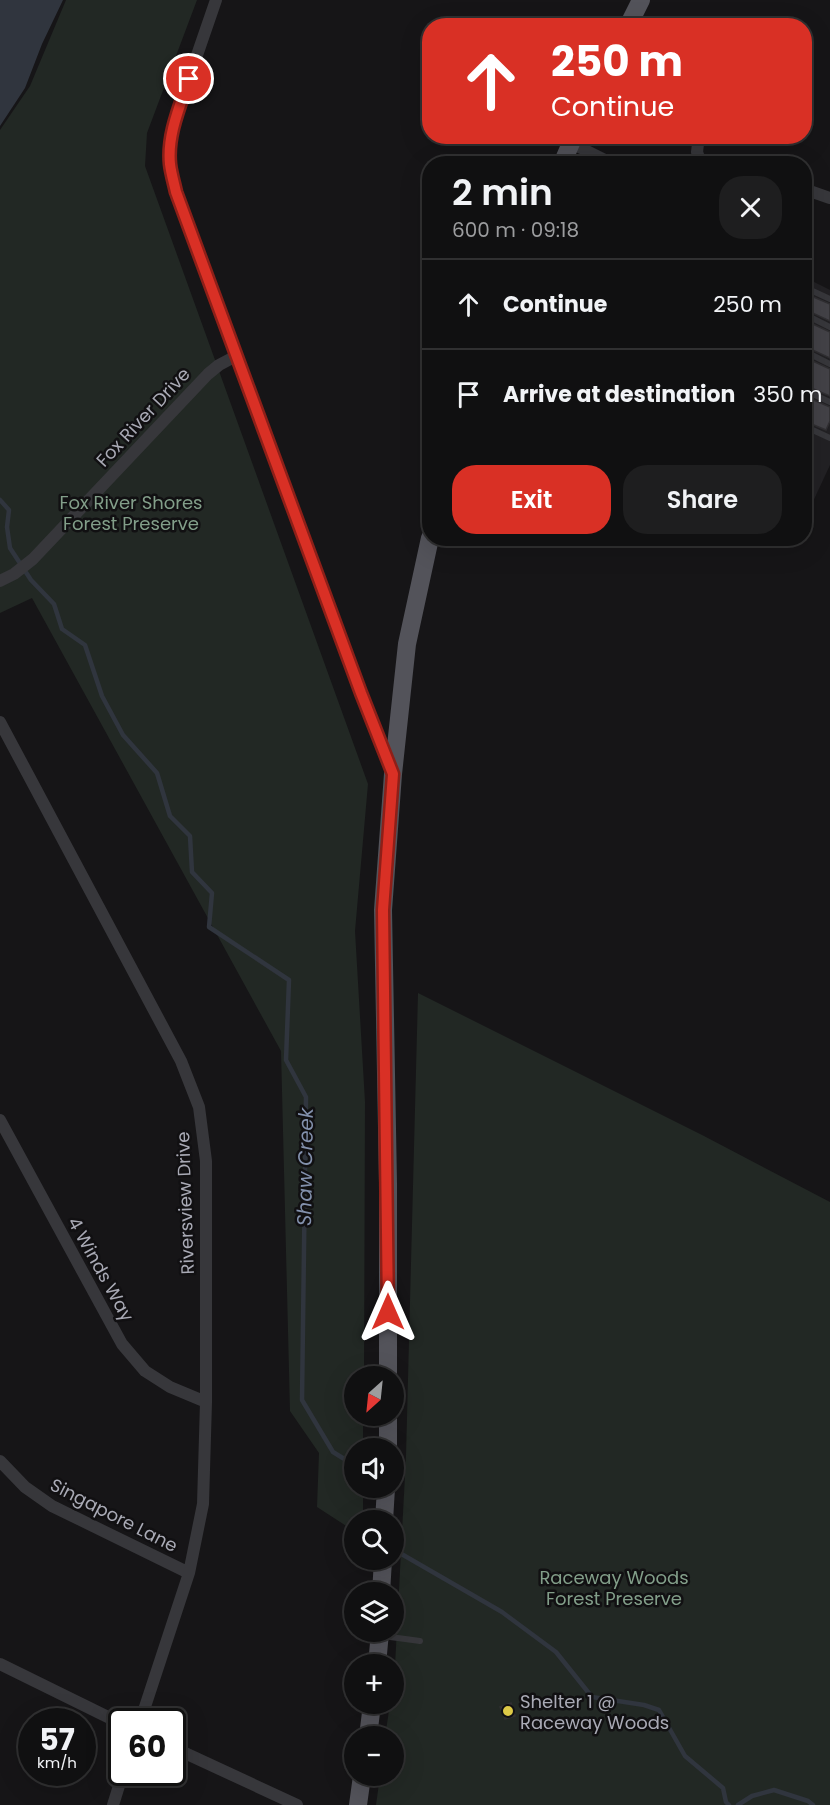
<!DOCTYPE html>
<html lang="en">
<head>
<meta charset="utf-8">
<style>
  :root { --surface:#101011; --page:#1e1e1f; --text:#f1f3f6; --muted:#9c9d9f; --line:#303031; --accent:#d93025 }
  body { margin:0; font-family:Poppins,sans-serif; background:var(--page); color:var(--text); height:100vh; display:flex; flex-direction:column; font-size:22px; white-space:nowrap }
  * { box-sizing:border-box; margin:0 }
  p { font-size:20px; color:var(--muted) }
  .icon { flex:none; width:33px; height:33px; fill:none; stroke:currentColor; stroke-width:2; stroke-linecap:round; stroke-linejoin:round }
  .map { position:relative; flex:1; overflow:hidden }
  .side { position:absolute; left:422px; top:156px; width:390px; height:390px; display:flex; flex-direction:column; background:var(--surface); border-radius:24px; box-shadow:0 6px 24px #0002,0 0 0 2px var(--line) }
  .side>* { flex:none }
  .top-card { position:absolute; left:422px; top:18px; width:390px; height:126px; border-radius:24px; box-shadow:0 6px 24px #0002,0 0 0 2px var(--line); background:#d93025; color:#fff; overflow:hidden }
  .needle { width:39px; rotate:207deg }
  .controls { position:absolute; left:344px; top:1366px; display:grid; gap:12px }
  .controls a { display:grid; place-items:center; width:60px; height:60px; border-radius:50%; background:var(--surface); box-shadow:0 6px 24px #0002,0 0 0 2px var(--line); font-size:30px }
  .speed { position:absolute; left:18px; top:1708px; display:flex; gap:12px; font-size:30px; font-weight:700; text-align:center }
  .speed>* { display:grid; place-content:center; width:78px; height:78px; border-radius:50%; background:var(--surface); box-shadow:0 6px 24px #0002,0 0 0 2px var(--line); line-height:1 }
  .speed small { font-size:15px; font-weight:400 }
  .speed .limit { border:3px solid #111; border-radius:9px; background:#fff; color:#111 }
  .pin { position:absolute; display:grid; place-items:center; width:51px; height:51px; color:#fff; margin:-26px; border:3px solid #fff; border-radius:50%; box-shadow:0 2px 6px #0007 }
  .me { position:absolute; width:66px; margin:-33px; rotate:0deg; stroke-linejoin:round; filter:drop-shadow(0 0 4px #0008) }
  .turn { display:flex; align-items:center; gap:21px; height:126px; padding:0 30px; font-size:27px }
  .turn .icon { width:78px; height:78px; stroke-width:2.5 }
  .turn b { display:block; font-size:42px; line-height:51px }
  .round { display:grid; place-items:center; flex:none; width:63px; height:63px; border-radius:24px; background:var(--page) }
  .summary { display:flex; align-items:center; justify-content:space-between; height:102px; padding:0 30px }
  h1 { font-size:36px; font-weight:600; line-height:45px }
  .primary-button { display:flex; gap:12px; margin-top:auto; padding:12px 30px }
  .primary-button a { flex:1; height:69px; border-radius:24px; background:var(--accent); color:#fff; font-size:24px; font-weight:600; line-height:69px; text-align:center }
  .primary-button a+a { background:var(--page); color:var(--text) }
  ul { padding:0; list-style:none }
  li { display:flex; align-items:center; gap:18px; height:90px; padding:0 30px; border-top:2px solid var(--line) }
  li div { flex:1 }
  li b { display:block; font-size:22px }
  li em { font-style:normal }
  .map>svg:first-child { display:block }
  .built { fill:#222124 }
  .green { fill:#222824 }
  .water { fill:#30353e }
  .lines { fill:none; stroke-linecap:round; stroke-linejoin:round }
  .stream { stroke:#30353e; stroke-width:4.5 }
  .building { fill:#434247; stroke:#302f32; stroke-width:1.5 }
  .service { stroke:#37373b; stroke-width:6 }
  .minor { stroke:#37373b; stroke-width:12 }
  .primary { stroke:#53535a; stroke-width:18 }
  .route-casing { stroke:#8d1f18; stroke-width:15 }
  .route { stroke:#d93025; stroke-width:10 }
  .poi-dot { fill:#ddc947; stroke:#111012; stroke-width:2 }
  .labels { text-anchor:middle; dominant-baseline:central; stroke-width:5; stroke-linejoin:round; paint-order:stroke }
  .street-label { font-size:18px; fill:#a9aab5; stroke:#111012 }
  .park-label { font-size:18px; fill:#829e89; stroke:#111012 }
  .poi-label { font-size:18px; fill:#a9aab5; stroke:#111012; text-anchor:start }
  .water-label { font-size:20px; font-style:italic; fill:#8391ad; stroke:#111012 }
</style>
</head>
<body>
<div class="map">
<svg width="830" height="1805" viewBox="0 0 830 1805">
  <rect width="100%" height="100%" fill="#161517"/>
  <path class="built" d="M 804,277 L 830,290 L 830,465 L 804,521 Z"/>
  <path class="green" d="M 66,0 L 197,0 L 147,133 L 145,166 L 368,784 L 355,931 L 365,1102 L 364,1377 L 354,1377 L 354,1416 L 363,1416 L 363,1449 L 354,1449 L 354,1488 L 363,1488 L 363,1521 L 354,1521 L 354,1531 L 317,1507 L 319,1453 L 290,1411 L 281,1051 L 32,598 L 0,613 L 0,130 L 30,86 Z
    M 418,993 L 704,1136 L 830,1202 L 830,1805 L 376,1805 L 380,1776 L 393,1776 L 393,1737 L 385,1737 L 390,1704 L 393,1704 L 406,1456 Z"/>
  <path class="water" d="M 0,0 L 63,0 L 42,44 L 25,88 L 0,126 Z"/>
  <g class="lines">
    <path class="stream" d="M 0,500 L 9,510 L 7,527 L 10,548 L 31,580 L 54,604 L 62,629 L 85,645 L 102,696 L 123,735 L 157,773 L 170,816 L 190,836 L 192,872 L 212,893 L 209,927 L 289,980 L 286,1060 L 306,1097 L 302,1400 L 333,1452 L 354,1465
      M 398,1552 L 502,1612 L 556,1652 L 592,1697 L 644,1705 L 659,1710 L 685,1756 L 723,1788 L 726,1802 L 729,1805
      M 738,1805 L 752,1796 L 774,1790 L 808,1801 L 813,1805"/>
  </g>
  <path class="building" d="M 804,293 L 830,304 L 830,321 L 804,309 Z
    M 804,320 L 830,332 L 830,358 L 804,346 Z
    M 804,357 L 830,369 L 830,396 L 804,385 Z
    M 804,396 L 830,407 L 830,421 L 826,430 L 804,421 Z
    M 511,1703 L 515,1716 L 505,1719 L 500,1707 Z"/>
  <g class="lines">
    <path class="service" d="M 804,287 L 830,299
      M 804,314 L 830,327
      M 804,351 L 830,364
      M 804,390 L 830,402
      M 804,426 L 830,438
      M 383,1636 L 420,1641"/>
    <path class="minor" d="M 216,0 L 174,122 L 170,148 L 170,163 L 176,192 L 361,692 L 392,771
      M 699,136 L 697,152 L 701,164
      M 571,143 L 613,164
      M 804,189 L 830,198
      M 0,581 L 14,574 L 33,559 L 208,374 L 219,365 L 236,356
      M 0,722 L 181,1061 L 199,1107 L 206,1161 L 206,1402 L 203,1504 L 189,1573 L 140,1722
      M 0,1120 L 122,1344 L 145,1371 L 170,1387 L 206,1402
      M 0,1461 L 25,1487 L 52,1506 L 189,1573
      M 0,1664 L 122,1724
      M 172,1747 L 297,1805
      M 113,1805 L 123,1773"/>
    <path class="primary" d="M 628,26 L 641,0
      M 562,164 L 574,136
      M 388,1377 L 388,1183 L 383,910 L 393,774 L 407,644 L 430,538
      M 388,1449 L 388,1416
      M 384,1521 L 386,1488
      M 381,1593 L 383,1560
      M 377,1665 L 380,1632
      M 368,1737 L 372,1704
      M 358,1805 L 362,1776"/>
  </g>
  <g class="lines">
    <defs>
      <path id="route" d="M 189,79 C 180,106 167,135 170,164 C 171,173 174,183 176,192 L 361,693 L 393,774 L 383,910 L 388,1312"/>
    </defs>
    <use href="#route" class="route-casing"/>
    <use href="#route" class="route"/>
  </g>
  <circle class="poi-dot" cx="508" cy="1711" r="6"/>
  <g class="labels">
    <g class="street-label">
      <text transform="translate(143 417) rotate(-47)">Fox River Drive</text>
      <text transform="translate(185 1203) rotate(-92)">Riversview Drive</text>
      <text transform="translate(101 1269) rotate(61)">4 Winds Way</text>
      <text transform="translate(114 1515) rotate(27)">Singapore Lane</text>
    </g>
    <g class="park-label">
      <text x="131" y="502">Fox River Shores<tspan x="131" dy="21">Forest Preserve</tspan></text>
      <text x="614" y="1577">Raceway Woods<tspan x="614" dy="21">Forest Preserve</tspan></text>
    </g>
    <g class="poi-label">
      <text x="520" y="1701">Shelter 1 @<tspan x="520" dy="21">Raceway Woods</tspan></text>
    </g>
    <g class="water-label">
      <text transform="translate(305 1167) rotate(-89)">Shaw Creek</text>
    </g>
  </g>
</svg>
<div class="controls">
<a><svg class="needle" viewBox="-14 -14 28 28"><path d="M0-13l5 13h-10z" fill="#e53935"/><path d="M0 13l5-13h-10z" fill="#9c9d9f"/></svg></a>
<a><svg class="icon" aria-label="sound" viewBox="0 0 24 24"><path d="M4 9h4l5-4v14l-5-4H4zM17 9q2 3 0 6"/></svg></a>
<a><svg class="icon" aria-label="search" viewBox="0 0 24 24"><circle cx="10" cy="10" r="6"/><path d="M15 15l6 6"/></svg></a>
<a><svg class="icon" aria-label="layers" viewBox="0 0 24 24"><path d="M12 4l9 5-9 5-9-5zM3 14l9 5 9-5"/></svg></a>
<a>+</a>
<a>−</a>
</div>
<div class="speed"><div>57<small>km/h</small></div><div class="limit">60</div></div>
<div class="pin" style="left:189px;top:79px;background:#d93025"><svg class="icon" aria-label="arrive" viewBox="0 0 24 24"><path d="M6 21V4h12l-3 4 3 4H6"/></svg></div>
<svg class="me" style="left:388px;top:1312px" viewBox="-20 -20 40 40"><path d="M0-17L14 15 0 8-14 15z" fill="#d93025" stroke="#fff" stroke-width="4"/></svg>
<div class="top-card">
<div class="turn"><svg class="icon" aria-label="ahead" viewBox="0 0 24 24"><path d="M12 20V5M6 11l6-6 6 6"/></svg><div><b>250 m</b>Continue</div></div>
</div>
<section class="side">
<div class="summary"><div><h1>2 min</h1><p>600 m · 09:18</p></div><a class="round"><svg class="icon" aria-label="close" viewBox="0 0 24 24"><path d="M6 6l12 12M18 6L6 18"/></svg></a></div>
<ul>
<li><svg class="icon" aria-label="ahead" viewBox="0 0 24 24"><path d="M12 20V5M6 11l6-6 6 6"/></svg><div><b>Continue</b></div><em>250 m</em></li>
<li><svg class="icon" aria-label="arrive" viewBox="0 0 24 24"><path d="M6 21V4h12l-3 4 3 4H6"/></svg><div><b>Arrive at destination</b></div><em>350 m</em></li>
</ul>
<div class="primary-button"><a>Exit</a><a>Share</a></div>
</section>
</div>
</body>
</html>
